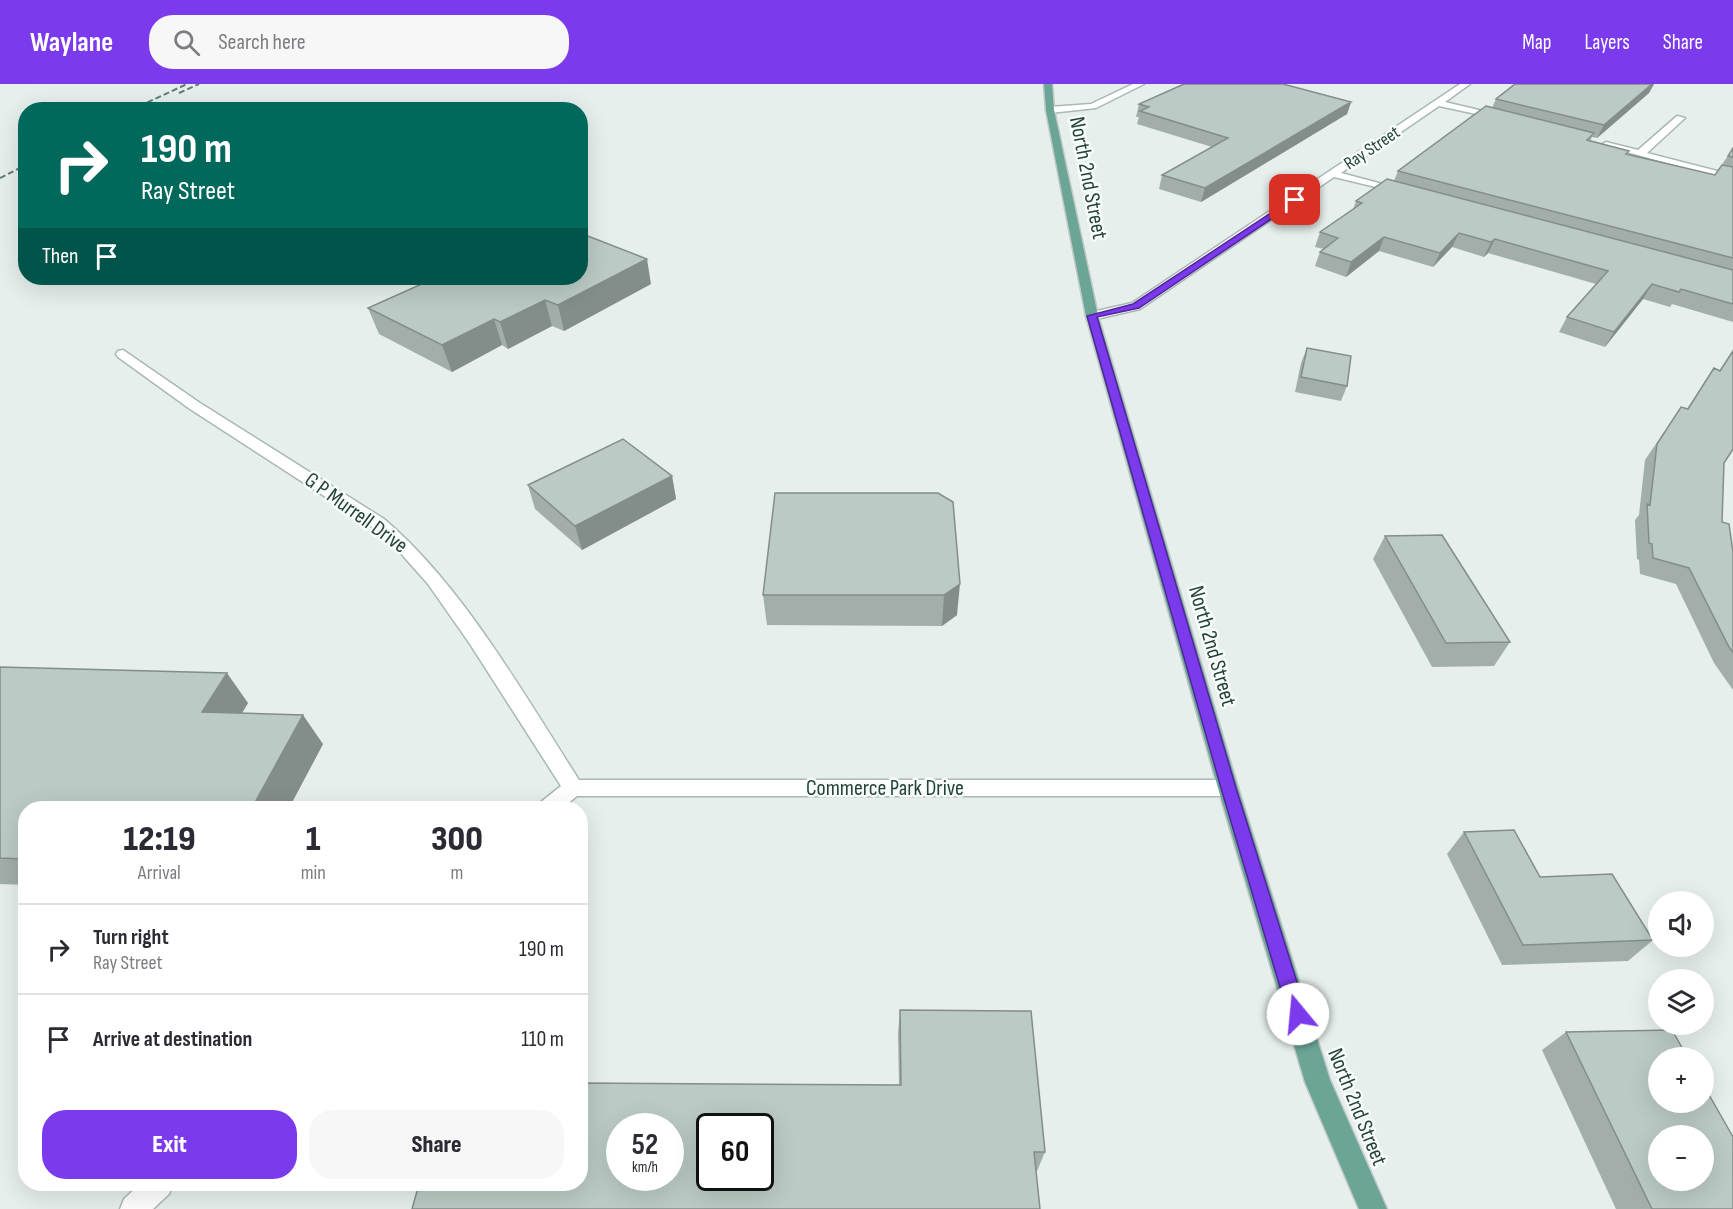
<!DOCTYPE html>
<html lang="en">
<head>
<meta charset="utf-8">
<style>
  :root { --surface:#fff; --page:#f7f7f7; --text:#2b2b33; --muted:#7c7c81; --line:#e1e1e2; --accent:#7c3aed }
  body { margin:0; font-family:"Sofia Sans Condensed",sans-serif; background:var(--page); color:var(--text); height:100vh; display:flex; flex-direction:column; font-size:22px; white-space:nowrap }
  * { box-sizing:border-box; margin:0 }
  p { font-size:20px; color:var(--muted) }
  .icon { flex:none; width:33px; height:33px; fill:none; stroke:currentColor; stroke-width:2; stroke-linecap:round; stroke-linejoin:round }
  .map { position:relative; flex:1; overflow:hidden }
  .side { position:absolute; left:18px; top:717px; width:570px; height:390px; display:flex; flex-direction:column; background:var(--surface); border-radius:24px; box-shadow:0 6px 24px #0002 }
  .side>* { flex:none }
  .guide { position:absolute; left:18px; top:18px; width:570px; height:183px; border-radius:24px; box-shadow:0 6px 24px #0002; background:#00695c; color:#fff; overflow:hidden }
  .tools { position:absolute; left:1648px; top:807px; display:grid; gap:12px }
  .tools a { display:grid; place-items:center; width:66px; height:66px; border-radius:50%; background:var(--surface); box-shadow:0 6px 24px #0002; font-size:30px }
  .speed { position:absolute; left:606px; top:1029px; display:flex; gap:12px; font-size:30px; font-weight:700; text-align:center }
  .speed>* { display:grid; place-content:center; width:78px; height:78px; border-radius:50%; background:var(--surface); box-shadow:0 6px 24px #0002; line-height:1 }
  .speed small { font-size:15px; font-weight:400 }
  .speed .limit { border:3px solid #111; border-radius:9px; background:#fff; color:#111 }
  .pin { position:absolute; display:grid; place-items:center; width:51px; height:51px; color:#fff; margin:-26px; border-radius:12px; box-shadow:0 3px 9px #0006 }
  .me { position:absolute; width:66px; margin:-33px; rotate:343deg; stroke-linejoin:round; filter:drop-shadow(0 0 4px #0008) }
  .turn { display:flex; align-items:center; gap:21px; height:126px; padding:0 24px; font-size:27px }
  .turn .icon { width:78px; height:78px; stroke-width:2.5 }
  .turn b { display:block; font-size:42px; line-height:51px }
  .then { display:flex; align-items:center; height:57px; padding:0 24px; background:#0003; gap:12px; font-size:22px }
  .eta { display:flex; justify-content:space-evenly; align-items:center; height:102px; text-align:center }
  .eta b { font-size:36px; font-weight:800; line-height:42px }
  .action { display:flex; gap:12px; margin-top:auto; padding:12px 24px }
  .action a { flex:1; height:69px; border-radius:24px; background:var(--accent); color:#fff; font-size:24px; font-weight:800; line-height:69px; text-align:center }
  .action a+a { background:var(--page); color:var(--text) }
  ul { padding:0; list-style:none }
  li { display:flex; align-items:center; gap:18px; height:90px; padding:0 24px; border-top:2px solid var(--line) }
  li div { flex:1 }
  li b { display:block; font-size:22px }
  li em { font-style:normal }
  header { display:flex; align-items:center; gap:36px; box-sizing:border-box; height:84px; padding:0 30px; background:var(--accent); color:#fff }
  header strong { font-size:28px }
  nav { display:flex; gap:33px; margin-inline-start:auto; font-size:21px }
  .search { width:420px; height:54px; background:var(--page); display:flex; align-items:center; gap:15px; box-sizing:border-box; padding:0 21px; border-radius:24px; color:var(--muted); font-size:22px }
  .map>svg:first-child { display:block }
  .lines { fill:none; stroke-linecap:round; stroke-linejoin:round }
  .street-casing { stroke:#a8b8b2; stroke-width:3 }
  .primary-casing { stroke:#c2cac8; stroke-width:3 }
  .street { fill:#fff; fill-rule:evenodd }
  .primary { fill:#6aa596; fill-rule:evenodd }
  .rail { stroke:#5f7d75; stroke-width:2; stroke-dasharray:6 3; stroke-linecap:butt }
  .wall { fill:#a1aea9 }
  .shaded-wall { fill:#838d89 }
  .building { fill:#bbcac4; stroke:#838d89; stroke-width:1.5; fill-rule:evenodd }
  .route { fill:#7c3aed; stroke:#51269a; stroke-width:1.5 }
  .labels { text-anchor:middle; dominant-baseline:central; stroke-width:5; stroke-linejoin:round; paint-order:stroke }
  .far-street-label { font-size:18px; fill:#24423a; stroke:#f7fbf9 }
  .street-label { font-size:22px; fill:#24423a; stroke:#f7fbf9 }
</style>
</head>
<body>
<header>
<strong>Waylane</strong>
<div class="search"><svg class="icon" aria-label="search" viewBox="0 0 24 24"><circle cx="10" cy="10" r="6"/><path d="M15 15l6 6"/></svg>Search here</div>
<nav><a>Map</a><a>Layers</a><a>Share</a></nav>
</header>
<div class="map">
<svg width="1733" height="1125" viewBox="0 0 1733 1125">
  <rect width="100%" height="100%" fill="#e6efeb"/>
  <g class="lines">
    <defs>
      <path id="street" d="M 1133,0 L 1144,0 L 1096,24 L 1050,29 L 1046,26 L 1050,23 L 1091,20 Z
        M 1460,0 L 1470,0 L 1445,18 L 1504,32 L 1504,36 L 1439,22 L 1341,89 L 1405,106 L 1405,110 L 1334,93 L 1140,225 L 1092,236 L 1086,232 L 1088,229 L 1132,219 Z
        M 1677,32 L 1685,34 L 1647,69 L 1733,91 L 1733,97 L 1601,61 L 1606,58 L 1638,66 Z
        M 123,266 L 200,319 L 384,435 C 462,501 523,609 579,696 L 1228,696 L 1235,698 L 1238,704 L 1235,710 L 1228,712 L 577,712 L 562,724 L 538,724 L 541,718 L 561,702 L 470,560 L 428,500 L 397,465 L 372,443 L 190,325 L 118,273 L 116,270 L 118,267 Z
        M 140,1100 L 173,1100 L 169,1110 L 153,1125 L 120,1125 L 124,1115 Z"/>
      <path id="primary" d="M 1044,0 L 1052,0 L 1054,26 L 1098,232 L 1238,704 L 1330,996 L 1387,1125 L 1359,1125 L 1305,998 L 1218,704 L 1086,232 L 1046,26 Z"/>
    </defs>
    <use href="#street" class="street-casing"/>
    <use href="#primary" class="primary-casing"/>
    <use href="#street" class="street"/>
    <use href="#primary" class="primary"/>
    <path class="rail" d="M 179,9 L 199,0
      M 131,26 L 187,0
      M 0,94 L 26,81"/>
  </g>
  <path class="wall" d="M 1515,0 L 1654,0 L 1649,9 L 1597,54 L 1592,53 L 1590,57 L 1627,70 L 1715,91 L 1733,64 L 1733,238 L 1672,220 L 1670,223 L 1643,215 L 1605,263 L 1559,248 L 1567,233 L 1596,200 L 1488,169 L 1484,173 L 1452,163 L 1433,183 L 1379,167 L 1346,193 L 1315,182 L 1320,168 L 1324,165 L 1315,163 L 1320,148 L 1353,126 L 1356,117 L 1394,97 L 1398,87 L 1492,24 L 1496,15 Z
    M 1351,18 L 1347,30 L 1201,118 L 1159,105 L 1162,91 L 1212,63 L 1137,40 L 1139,33 L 1136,33 L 1139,20 Z
    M 651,200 L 564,247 L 552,242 L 508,265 L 502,261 L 452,288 L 379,250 L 368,224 Z
    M 1307,264 L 1347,302 L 1341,317 L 1295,308 L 1301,279 Z
    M 1733,266 L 1733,365 L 1724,379 L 1722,438 L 1733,468 L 1733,606 L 1714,579 L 1676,500 L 1640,490 L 1639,476 L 1637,475 L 1635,436 L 1639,431 L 1645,376 L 1681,323 L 1687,325 L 1714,284 L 1720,286 Z
    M 672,392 L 676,415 L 582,466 L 535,425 L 528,401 Z
    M 938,409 L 957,531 L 942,542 L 767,541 L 763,511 Z
    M 1385,452 L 1510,558 L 1494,582 L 1432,583 L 1373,475 Z
    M 0,583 L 248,619 L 242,629 L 323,660 L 289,724 L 26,724 L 26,801 L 0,800 Z
    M 1464,748 L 1540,793 L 1653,856 L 1628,877 L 1502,881 L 1447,770 Z
    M 900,926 L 1045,1068 L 1037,1087 L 899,1001 L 898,950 Z
    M 1566,948 L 1733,1125 L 1616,1125 L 1542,966 Z"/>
  <path class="shaded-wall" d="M 1652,0 L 1654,0 L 1649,9 L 1597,54 L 1604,41 Z
    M 1351,18 L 1347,30 L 1201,118 L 1205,104 Z
    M 1459,149 L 1452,163 L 1433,183 L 1440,169 Z
    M 1384,153 L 1379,167 L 1346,193 L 1351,178 Z
    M 1495,155 L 1488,169 L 1484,173 L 1491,158 Z
    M 647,175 L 651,200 L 564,247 L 558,221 Z
    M 1652,200 L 1643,215 L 1605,263 L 1614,248 Z
    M 545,216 L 552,242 L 508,265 L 500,238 Z
    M 494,235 L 502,261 L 452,288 L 442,261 Z
    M 672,392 L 676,415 L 582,466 L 575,442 Z
    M 960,500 L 957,531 L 942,542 L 944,511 Z
    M 227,589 L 248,619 L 225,657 L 202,628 Z
    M 303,631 L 323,660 L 289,724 L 252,724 Z
    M 97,720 L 101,724 L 94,724 Z"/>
  <path class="building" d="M 1184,0 L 1283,0 L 1351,18 L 1205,104 L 1162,91 L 1228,54 L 1140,27 L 1149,23 L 1139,20 Z
    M 1515,0 L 1652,0 L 1604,41 L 1496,15 Z
    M 1486,22 L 1594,49 L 1587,56 L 1629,67 L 1626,70 L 1715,91 L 1722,81 L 1733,83 L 1733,174 L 1398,87 Z
    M 1733,64 L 1733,73 L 1728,72 Z
    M 1387,95 L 1733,186 L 1733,220 L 1681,205 L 1679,208 L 1652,200 L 1614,248 L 1567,233 L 1608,187 L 1495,155 L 1491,158 L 1459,149 L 1440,169 L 1384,153 L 1351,178 L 1320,168 L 1338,154 L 1320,148 L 1362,119 L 1356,117 Z
    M 580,149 L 647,175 L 558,221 L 545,216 L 500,238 L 494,235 L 442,261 L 368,224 L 435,194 L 580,194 Z
    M 1307,264 L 1351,272 L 1347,302 L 1301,293 Z
    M 1733,267 L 1733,365 L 1724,379 L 1722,438 L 1729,440 L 1733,468 L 1733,568 L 1729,563 L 1689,484 L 1653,474 L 1652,460 L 1649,459 L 1647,420 L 1650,421 L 1657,360 L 1681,323 L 1688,325 L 1714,284 L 1720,287 Z
    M 623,355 L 672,392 L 575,442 L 528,401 Z
    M 775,409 L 938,409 L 953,418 L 960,500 L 944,511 L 763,511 Z
    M 1442,451 L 1510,558 L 1446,559 L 1385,452 Z
    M 0,583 L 227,589 L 202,628 L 303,631 L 252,724 L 220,724 L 97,720 L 94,724 L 26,724 L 26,775 L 0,774 Z
    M 1514,746 L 1540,793 L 1612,790 L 1653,856 L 1523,861 L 1464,748 Z
    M 900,926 L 1031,927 L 1045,1068 L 1034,1068 L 1040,1125 L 412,1125 L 419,1100 L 580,1100 L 580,999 L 901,1001 ZM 620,1042 L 670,1042 L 670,1094 L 620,1094 ZM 710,1042 L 760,1042 L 760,1094 L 710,1094 Z
    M 1672,946 L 1688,974 L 1659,974 L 1659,1018 L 1704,1018 L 1704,1002 L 1733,1053 L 1733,1125 L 1652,1125 L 1566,948 ZM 1659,1052 L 1704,1052 L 1704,1096 L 1659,1096 Z"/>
  <path class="route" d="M 1295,113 L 1299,116 L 1298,117 L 1139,224 L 1097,233 L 1236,704 L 1307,930 L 1304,936 L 1298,939 L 1291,936 L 1288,930 L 1221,704 L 1087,232 L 1133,220 Z"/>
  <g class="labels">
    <g class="far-street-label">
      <text transform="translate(1372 64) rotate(-34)">Ray Street</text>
    </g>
    <g class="street-label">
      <text transform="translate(1088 94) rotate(79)">North 2nd Street</text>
      <text transform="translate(356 429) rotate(36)">G P Murrell Drive</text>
      <text transform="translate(1212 562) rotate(74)">North 2nd Street</text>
      <text x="885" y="704">Commerce Park Drive</text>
      <text transform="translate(1357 1023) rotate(68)">North 2nd Street</text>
    </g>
  </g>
</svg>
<div class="tools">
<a><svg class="icon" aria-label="sound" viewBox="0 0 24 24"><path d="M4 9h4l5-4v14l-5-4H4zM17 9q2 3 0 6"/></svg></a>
<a><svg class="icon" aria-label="layers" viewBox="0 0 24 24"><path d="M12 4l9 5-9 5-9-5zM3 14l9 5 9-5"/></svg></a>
<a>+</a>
<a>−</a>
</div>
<div class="speed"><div>52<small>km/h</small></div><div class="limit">60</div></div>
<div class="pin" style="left:1295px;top:116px;background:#d93025"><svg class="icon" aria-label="arrive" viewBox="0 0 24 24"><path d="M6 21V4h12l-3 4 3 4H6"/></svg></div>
<svg class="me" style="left:1298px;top:930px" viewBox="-20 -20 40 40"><circle r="19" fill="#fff"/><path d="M0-13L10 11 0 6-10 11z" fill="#7c3aed"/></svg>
<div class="guide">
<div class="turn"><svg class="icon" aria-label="right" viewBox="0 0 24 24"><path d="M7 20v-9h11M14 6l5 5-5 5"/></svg><div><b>190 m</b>Ray Street</div></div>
<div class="then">Then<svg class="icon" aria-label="arrive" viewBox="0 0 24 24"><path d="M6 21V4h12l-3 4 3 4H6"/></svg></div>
</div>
<section class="side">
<div class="eta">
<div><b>12:19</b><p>Arrival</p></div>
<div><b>1</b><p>min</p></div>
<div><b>300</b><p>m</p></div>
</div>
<ul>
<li><svg class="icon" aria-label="right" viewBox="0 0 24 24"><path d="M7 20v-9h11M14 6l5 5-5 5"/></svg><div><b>Turn right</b><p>Ray Street</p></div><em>190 m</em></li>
<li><svg class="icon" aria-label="arrive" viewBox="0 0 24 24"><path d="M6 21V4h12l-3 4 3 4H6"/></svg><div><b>Arrive at destination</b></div><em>110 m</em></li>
</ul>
<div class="action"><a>Exit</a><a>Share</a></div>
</section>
</div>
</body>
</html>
